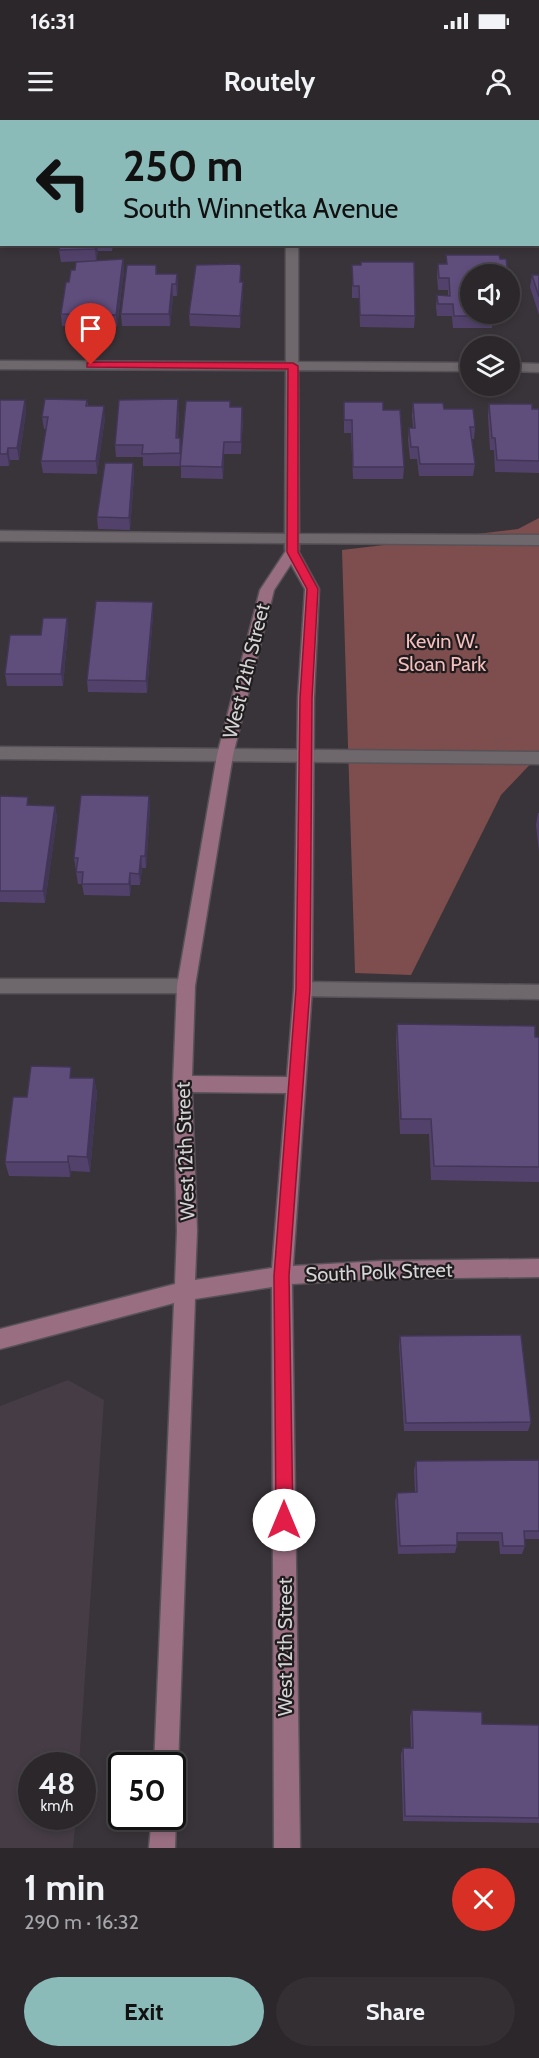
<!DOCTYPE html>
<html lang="en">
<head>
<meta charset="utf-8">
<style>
  :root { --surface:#2b272b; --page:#332f33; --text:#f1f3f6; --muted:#a6a5a9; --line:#474447; --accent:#8bbbb9 }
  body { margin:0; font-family:Cabin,sans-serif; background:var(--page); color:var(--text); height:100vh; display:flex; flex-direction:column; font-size:22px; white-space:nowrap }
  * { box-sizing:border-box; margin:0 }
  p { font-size:20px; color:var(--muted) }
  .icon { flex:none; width:33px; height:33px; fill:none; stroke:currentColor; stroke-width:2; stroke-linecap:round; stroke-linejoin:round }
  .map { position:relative; height:1728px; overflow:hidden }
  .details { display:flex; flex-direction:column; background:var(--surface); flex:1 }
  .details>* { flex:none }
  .banner { position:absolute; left:0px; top:0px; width:540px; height:126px; box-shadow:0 3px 9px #0003,0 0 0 2px var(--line); background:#8bbbb9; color:#111; overflow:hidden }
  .fabs { position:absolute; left:460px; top:144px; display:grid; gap:12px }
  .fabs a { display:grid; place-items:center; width:60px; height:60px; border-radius:50%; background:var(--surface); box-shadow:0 3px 9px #0003,0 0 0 2px var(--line); font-size:30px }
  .speed { position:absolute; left:18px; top:1632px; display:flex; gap:12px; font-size:30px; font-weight:700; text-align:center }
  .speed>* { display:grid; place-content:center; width:78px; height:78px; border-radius:50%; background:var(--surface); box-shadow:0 3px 9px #0003,0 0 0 2px var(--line); line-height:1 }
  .speed small { font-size:15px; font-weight:400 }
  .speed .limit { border:3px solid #111; border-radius:9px; background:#fff; color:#111 }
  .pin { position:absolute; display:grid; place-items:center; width:51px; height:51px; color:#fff; margin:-62px -26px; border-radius:50% 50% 50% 0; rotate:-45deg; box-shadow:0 0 6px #0007 }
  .pin .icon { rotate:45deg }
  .me { position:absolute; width:66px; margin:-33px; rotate:0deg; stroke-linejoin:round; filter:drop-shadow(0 0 4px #0008) }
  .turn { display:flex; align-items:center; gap:21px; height:126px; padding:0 24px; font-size:27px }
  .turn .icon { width:78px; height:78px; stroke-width:2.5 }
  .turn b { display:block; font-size:42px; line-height:51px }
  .round { display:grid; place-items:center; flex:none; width:63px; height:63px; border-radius:32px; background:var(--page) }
  .overview { display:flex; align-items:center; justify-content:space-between; height:102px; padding:0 24px }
  h1 { font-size:36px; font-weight:800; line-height:45px }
  .primary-button { display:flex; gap:12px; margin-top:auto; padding:12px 24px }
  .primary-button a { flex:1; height:69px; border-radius:36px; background:var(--accent); color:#111; font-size:24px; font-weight:800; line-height:69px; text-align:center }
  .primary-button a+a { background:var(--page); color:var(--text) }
  .status { display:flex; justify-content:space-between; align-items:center; height:42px; padding:0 30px; background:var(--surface); direction:ltr }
  .status svg { height:16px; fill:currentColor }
  header { display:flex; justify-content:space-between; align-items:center; height:78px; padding:0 24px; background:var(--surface); font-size:27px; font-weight:800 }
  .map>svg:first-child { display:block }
  .built { fill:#453c45 }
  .green { fill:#7e4d4d }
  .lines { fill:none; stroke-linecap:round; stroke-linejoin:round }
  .minor-casing { stroke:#575257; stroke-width:3 }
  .major-casing { stroke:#575257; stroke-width:3 }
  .minor { fill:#6e686d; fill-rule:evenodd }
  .major { fill:#996e81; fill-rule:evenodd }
  .wall { fill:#52426b }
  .shaded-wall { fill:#423657 }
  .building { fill:#5f4d7c; stroke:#423657; stroke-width:1.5 }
  .route { fill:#e11d48; stroke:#92132f; stroke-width:1.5 }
  .labels { text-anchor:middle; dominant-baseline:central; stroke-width:4.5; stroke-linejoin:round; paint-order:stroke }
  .park-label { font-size:20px; fill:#f6bebd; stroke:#1f1c1e }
  .street-label { font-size:20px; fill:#d6d3d6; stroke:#1f1c1e }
</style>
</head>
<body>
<div class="status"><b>16:31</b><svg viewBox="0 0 49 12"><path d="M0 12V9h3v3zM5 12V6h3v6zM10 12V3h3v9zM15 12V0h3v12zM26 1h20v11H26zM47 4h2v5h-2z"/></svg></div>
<header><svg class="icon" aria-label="menu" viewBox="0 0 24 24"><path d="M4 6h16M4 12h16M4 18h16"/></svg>Routely<svg class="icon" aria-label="person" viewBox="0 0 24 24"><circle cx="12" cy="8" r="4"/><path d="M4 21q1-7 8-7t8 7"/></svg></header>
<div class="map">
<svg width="539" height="1728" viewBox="0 0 539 1728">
  <rect width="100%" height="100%" fill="#393439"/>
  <path class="built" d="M 68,1260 L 104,1280 L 79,1645 L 32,1646 L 32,1696 L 76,1697 L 73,1728 L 0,1728 L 0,1286 Z"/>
  <path class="green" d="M 539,398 L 539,635 L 501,675 L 411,855 L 355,853 L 342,430 L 518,409 Z"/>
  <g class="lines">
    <defs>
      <path id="minor" d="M 287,0 L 297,0 L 297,2 L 287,2 Z
        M 0,99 L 2,99 L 2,107 L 0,107 Z
        M 538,105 L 539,105 L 539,113 L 538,113 Z
        M 286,124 L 298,124 L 298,242 L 471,243 L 471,251 L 298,250 L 299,414 L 539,415 L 539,425 L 299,423 L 299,430 L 292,435 L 285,430 L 285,423 L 0,421 L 0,411 L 285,414 L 286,250 L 0,249 L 0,241 L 286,242 Z
        M 510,243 L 539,244 L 539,252 L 510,251 Z
        M 0,627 L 539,632 L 539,644 L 0,639 Z
        M 0,859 L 186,859 L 192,861 L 195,866 L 192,871 L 186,873 L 0,873 Z
        M 303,862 L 539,865 L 539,879 L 303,876 L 297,874 L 294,869 L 297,864 Z"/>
      <path id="major" d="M 292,427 L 297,429 L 319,469 L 314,578 L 312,869 L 293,1146 L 380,1141 L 539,1139 L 539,1157 L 380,1159 L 292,1164 L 300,1728 L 274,1728 L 272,1167 L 195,1179 L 178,1646 L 172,1656 L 172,1646 L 154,1646 L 174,1183 L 0,1229 L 0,1209 L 175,1164 L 177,1111 L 173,964 L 177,866 L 217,635 L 260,470 L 287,429 ZM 291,444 L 305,469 L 298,578 L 294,869 L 287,957 L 192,956 L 195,866 L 233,635 L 274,470 ZM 192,972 L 286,973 L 272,1148 L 195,1160 L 197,1111 Z
        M 173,1687 L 176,1696 L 175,1728 L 149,1728 L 152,1696 L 172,1696 Z"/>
    </defs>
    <use href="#minor" class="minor-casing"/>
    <use href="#major" class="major-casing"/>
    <use href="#minor" class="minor"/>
    <use href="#major" class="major"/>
  </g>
  <path class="wall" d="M 0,7 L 2,7 L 2,58 L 0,58 Z
    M 60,124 L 113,124 L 112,131 L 98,131 L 96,141 L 123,139 L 124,151 L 117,207 L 62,206 L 61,194 L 69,162 L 84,141 L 61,142 L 59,130 Z
    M 446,135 L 500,139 L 508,154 L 471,154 L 471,194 L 506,194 L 505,199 L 493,199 L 492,208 L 453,208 L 452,196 L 437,196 L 436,187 L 437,175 L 448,175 L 448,170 L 438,170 L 437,156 L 438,144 L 446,144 Z
    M 156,145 L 157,154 L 177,154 L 178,166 L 177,176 L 173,176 L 170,206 L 122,206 L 121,194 Z
    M 352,145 L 415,196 L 414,208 L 360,207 L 359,178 L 352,178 Z
    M 532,155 L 539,155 L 539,195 L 530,167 Z
    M 241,162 L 243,162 L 243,174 L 240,208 L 190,206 L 189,194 Z
    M 0,280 L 25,280 L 26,292 L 19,340 L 10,340 L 9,346 L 0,346 Z
    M 87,280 L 88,286 L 105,298 L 97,354 L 43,353 L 41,341 L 46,309 L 44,309 L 42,297 Z
    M 344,282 L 383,290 L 404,347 L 403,359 L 353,359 L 351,313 L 344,313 Z
    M 413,283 L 444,289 L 475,307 L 474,319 L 471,319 L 475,344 L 473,356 L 419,356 L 417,339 L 410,339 L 408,320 L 409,308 L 413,308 L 412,295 Z
    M 489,284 L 539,289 L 539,353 L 495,352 L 494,330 L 490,330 L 488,296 Z
    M 230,287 L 243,299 L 241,334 L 224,334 L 223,359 L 181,358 L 181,346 L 143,346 L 143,337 L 116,337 L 115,325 L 179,291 L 178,318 L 180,318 L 181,344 Z
    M 133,343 L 134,356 L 130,410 L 98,409 L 97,397 Z
    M 153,482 L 153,494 L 147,573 L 88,572 L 87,560 Z
    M 67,498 L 68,510 L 63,566 L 7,566 L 5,554 L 41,515 Z
    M 0,676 L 30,685 L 55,686 L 57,698 L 45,783 L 0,782 Z
    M 149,676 L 150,688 L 146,748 L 142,748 L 140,765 L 131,765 L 130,776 L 84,775 L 82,764 L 78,764 L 74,738 Z
    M 538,693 L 539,693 L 539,732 L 536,705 Z
    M 397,904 L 539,917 L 539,1062 L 431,1060 L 429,1014 L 400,1014 L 396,920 Z
    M 73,958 L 94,958 L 97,973 L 90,1052 L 71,1051 L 70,1057 L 9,1056 L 5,1042 L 27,977 Z
    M 400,1216 L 531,1302 L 528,1311 L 404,1311 L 399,1225 Z
    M 539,1340 L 539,1419 L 524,1419 L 525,1426 L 522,1434 L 500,1434 L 499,1421 L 457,1421 L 457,1425 L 455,1433 L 398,1434 L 395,1381 L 397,1373 L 415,1372 L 414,1350 L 416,1341 Z
    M 412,1590 L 482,1604 L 539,1605 L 539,1703 L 403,1701 L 401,1634 L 403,1628 L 411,1628 L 410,1597 Z"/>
  <path class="shaded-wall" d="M 96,124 L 97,124 L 98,131 L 96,141 L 95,129 Z
    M 123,139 L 124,151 L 117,207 L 116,195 Z
    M 177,154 L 178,166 L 177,176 L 176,164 Z
    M 243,162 L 243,174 L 240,208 L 240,196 Z
    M 172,164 L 173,176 L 170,206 L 169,194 Z
    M 178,279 L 179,291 L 177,330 L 176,318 Z
    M 25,280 L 26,292 L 19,340 L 17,328 Z
    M 104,286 L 105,298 L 97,354 L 96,341 Z
    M 242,287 L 243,299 L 241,334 L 241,322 Z
    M 224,322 L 224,334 L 223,359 L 222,347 Z
    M 8,328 L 10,340 L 9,346 L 7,334 Z
    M 133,343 L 134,356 L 130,410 L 129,398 Z
    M 153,482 L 153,494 L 147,573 L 146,561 Z
    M 67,498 L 68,510 L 63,566 L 61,554 Z
    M 149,676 L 150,688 L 146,748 L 145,736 Z
    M 55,686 L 57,698 L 45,783 L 43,771 Z
    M 141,736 L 142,748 L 140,765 L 139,754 Z
    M 130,753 L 131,765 L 130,776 L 129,764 Z
    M 94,958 L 97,973 L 90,1052 L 87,1037 Z
    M 68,1036 L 71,1051 L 70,1057 L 68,1042 Z"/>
  <path class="building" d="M 0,7 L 2,7 L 2,47 L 0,47 Z
    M 538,11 L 539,11 L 539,52 L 538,52 Z
    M 60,124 L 96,124 L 95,129 L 59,130 Z
    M 446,135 L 499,135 L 500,139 L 506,139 L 508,153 L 502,153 L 502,154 L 471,154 L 471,194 L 493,194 L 494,196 L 454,196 L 453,184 L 438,184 L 437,175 L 450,176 L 449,158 L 439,158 L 438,144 L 447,144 Z
    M 123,139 L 116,195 L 61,194 L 66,162 L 69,162 L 71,150 L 75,150 L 76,142 Z
    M 361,142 L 414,142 L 415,196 L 360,195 L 359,166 L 353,166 L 352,145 L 361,145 Z
    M 239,144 L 241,146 L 240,162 L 243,162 L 240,196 L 189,194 L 196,145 Z
    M 127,145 L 156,145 L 156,154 L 177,154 L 176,164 L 172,164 L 169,194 L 121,194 Z
    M 532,155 L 539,155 L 539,177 Z
    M 45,279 L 87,280 L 86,286 L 104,286 L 96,341 L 41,341 L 48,297 L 42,297 Z
    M 178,279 L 176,318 L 180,318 L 180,333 L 142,334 L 143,325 L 115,325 L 119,280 Z
    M 0,280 L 25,280 L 17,328 L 8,328 L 7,334 L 0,334 Z
    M 186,281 L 230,281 L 230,287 L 242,287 L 241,322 L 224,322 L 222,347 L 180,346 Z
    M 344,282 L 383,282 L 383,290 L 400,290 L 404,347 L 353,347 L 352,300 L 344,300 Z
    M 413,283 L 443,283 L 444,289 L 473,289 L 475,307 L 470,307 L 475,344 L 420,344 L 418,327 L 411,327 L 409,308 L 415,308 Z
    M 489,284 L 532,284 L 532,289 L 539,289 L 539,341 L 497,340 L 495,318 L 492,318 Z
    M 105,343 L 133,343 L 129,398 L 97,397 Z
    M 96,481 L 153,482 L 146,561 L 87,560 Z
    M 43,498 L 67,498 L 61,554 L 5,554 L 10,515 L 41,515 Z
    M 81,675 L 149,676 L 145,736 L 141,736 L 139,754 L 130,753 L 129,764 L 82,764 L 83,752 L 76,752 L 78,738 L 74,738 Z
    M 0,676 L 28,677 L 27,685 L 55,686 L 43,771 L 0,771 Z
    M 397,904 L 535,906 L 535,917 L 539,917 L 539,1047 L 434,1046 L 431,999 L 401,999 Z
    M 31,946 L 71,947 L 70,958 L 94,958 L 87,1037 L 68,1036 L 68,1042 L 5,1042 L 13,977 L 27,977 Z
    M 521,1215 L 531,1302 L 406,1303 L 400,1216 Z
    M 539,1340 L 539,1411 L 524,1411 L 525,1426 L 503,1426 L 502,1413 L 457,1413 L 457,1425 L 400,1426 L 397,1373 L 417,1372 L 416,1341 Z
    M 412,1590 L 482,1592 L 482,1604 L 539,1605 L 539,1698 L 405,1696 L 403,1628 L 413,1628 Z"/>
  <path class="route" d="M 91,242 L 293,243 L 298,246 L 298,432 L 318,469 L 312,578 L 310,869 L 289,1156 L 293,1400 L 290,1406 L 284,1408 L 278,1406 L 276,1400 L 274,1156 L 296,869 L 300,578 L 307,469 L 287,432 L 288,249 L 87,247 L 87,243 Z"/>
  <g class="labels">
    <g class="park-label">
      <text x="442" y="521">Kevin W.<tspan x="442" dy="23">Sloan Park</tspan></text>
    </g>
    <g class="street-label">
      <text transform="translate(246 551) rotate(-76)">West 12th Street</text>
      <text transform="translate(185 1031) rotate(-92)">West 12th Street</text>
      <text transform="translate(379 1152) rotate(-2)">South Polk Street</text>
      <text transform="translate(285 1527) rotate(-90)">West 12th Street</text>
    </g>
  </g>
</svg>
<div class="fabs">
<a><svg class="icon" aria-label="sound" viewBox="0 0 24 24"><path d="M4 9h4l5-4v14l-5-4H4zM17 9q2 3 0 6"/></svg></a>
<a><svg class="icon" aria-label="layers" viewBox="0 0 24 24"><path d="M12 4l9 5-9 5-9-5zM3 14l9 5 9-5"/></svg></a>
</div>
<div class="speed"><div>48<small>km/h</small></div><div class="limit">50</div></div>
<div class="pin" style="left:91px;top:245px;background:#d93025"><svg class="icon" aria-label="arrive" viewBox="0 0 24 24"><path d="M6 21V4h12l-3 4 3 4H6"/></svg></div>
<svg class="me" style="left:284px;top:1400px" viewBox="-20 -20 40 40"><circle r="19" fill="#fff"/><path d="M0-13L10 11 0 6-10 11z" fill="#e11d48"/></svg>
<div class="banner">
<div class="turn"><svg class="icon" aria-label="left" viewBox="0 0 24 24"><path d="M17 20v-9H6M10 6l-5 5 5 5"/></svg><div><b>250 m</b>South Winnetka Avenue</div></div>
</div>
</div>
<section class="details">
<div class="overview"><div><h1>1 min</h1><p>290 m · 16:32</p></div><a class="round" style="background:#d93025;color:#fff"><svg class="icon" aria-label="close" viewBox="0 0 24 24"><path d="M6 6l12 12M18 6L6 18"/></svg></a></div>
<div class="primary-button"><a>Exit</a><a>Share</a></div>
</section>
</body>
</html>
